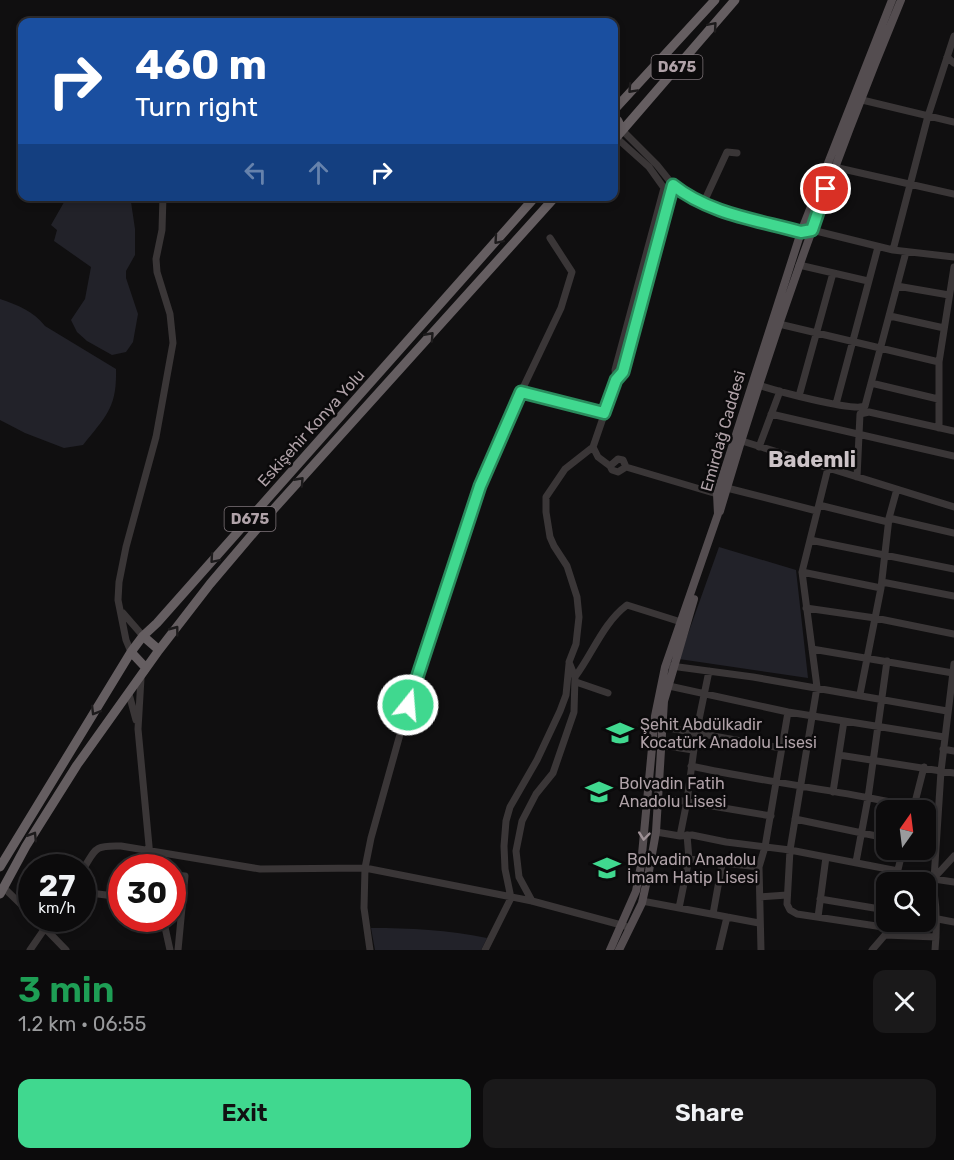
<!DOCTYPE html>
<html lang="en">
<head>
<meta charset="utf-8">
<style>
  :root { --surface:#0c0b0c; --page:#1a191a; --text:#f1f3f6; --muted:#9a9b9d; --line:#2c2b2d; --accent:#40d88f }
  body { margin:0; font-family:Rubik,sans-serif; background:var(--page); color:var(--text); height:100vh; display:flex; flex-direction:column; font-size:22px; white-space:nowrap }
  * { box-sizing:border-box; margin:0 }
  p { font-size:20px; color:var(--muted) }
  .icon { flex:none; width:33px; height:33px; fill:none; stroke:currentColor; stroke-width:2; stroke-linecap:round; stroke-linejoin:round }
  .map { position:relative; height:950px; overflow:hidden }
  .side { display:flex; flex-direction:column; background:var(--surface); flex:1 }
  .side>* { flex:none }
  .top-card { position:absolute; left:18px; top:18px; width:600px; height:183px; border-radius:12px; box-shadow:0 3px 9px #0003,0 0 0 2px var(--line); background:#1a4fa0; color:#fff; overflow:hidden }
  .needle { width:39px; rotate:14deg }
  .tools { position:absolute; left:876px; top:800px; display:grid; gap:12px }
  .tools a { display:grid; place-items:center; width:60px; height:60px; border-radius:12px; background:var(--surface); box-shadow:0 3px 9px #0003,0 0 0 2px var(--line); font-size:30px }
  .speed { position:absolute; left:18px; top:854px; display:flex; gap:12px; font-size:30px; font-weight:700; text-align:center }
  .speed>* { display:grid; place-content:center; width:78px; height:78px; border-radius:50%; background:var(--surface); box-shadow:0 3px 9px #0003,0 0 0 2px var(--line); line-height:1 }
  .speed small { font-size:15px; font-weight:400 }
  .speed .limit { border:9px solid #d22; background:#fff; color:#111 }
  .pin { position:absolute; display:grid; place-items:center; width:51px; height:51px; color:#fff; margin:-26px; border:3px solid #fff; border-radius:50%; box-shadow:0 2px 6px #0007 }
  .me { position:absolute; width:66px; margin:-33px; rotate:17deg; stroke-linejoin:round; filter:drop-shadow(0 0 4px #0008) }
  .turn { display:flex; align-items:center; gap:21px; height:126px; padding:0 18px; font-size:27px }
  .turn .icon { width:78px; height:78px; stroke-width:2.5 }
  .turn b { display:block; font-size:42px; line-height:51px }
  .lanes { display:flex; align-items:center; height:57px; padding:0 18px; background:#0003; justify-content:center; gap:30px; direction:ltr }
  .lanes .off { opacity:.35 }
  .round { display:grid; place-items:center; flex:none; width:63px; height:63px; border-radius:12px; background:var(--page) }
  .summary { display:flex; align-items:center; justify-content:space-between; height:102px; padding:0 18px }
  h1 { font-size:36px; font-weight:600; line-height:45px; color:#1e9e55 }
  .cta { display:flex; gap:12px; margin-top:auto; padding:12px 18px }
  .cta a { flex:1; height:69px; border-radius:12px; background:var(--accent); color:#111; font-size:24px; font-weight:600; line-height:69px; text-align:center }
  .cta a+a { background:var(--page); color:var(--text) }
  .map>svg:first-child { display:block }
  .green { fill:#222229 }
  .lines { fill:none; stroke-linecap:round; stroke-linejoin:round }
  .minor { stroke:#3a3637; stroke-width:7 }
  .major { stroke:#544d50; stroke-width:8 }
  .highway { stroke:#655e61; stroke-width:9 }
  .oneway { stroke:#1d1b1c }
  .oneway2 { stroke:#9e9196 }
  .route-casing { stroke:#2a8c5d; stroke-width:15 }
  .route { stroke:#40d88f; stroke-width:10 }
  .labels { text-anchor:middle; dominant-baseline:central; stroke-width:5; stroke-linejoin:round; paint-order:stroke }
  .shield { fill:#0b0a0b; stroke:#7e7479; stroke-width:1.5 }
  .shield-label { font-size:15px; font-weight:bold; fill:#b0a2a8 }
  .street-label { font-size:16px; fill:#b0a2a8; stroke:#0b0a0b }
  .poi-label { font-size:16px; fill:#b0a2a8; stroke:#0b0a0b; text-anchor:start }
  .district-label { font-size:22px; font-weight:bold; fill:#ccc3c7; stroke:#0b0a0b }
</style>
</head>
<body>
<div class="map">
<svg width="954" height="950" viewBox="0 0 954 950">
  <rect width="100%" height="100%" fill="#100f10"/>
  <path class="green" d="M 67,197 L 125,197 L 131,202 L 135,229 L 135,255 L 126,271 L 126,278 L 138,314 L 133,342 L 126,352 L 112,355 L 87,341 L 77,332 L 71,320 L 85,299 L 91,267 L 54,241 L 57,230 L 51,225 Z
    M 0,299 C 18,305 33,311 45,326 L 116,369 C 117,408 106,416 83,445 L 64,448 L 25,433 L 0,420 Z
    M 719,547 L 796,570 L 808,678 L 679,659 Z
    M 371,928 C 410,928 448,930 487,938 L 481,950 L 375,950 Z"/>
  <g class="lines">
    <path class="minor" d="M 947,57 L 954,63
      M 858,99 L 954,122
      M 622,130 L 657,165 L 673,185 L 686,196 L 703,204 L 735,215 L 801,232 L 812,230 L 893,250 L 954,257
      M 614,139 L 620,141 L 649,167 L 664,188
      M 834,167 L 954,194
      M 703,204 L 727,152 L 737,153
      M 893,250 L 928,116 L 954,36
      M 799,265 L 868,281
      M 897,286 L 949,295
      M 890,316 L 944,328
      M 779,324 L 939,362
      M 616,380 L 615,370 L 664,188
      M 871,383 L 938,399
      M 755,384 C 773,390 853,412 865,406 L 906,252
      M 521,392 L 604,413
      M 799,396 L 833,273
      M 836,404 L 878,247
      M 771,414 L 954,456
      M 939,428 L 939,362 L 954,267
      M 742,441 L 954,507
      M 593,447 L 598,457 L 610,466 L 612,470 L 618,472 L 626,467 L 717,494
      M 759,447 L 780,391
      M 610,466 L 618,459 L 623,460 L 626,467
      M 828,468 L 802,572 L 817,687 L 790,850 L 787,904 L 790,910 L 797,914 L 883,927
      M 857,477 L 860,414 L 869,412 L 954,431
      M 727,488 L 817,511
      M 819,505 L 888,522
      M 889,518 L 954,533
      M 810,540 L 954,569
      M 802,572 L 881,588
      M 882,582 L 954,596
      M 806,608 L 875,618 L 954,634
      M 123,613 L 143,636
      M 812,649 L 953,673
      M 131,652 L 126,640 L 118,600 L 119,582 L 126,547 L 156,437 L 173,343 L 170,314 L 157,272 L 156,259 L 162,230 L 163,196
      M 954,664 L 941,771 L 934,879 L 954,882
      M 671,666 L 753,677 L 947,711
      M 575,677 C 593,653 603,623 627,605 L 681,622
      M 141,678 L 138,729 L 151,867
      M 576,682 L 608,693
      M 669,686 L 788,712 L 944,737
      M 129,694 L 136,720
      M 860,694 L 881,588 L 889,518 L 897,489
      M 663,727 L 781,748
      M 661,745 L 693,750
      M 943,749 L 954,751
      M 839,755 L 954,773
      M 691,766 C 773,784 857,792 938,813
      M 833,792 L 844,721
      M 658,803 L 670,799 L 771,816
      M 913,810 L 924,767
      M 795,819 L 886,838
      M 656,832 L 680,836 L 692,835 L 726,842 L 790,850 L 898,871
      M 680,836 L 687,801 L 696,734 L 709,671
      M 689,859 L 759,867
      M 856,862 L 868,798 L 887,661
      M 82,871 C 96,849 93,845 121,846 L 260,869 L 365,868 L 532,901 L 625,926
      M 172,875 L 185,876 L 178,950
      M 934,878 L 954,856
      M 895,882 L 903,849
      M 3,887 L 32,915
      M 928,887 L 934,891 C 937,911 937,929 935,950
      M 82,892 L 122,897
      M 760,897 L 787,895
      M 820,899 L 886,910
      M 532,901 L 519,877 L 516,851 L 522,821 L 536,794 L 553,773 L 574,712 L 575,677 L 569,662 L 576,644 L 579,617 L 577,597 L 567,566 L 554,546 L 550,537 L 546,512 L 546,497 L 565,469 L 593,447 L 616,380 L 623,372 L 673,185
      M 642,901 L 759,923
      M 679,908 L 689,859 L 687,835
      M 713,914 L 722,864
      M 818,917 L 826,857
      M 35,918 L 66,950
      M 163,918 L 170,950
      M 938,919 L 954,922
      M 885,935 L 936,937
      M 30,950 L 52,918
      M 370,950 L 364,908 L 365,868 L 371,838 L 413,688 L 480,486 L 521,392 L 561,308 L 572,272 L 550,238
      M 485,950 L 511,898 L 505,869 L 504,846 L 506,821 L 510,807 L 537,760 L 560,711 L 566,695 L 569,664
      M 719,950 L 727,917
      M 761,950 L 759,867 L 765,847 L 788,712
      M 872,950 L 897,921"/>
    <path class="major" d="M 720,511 C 771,338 832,167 901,0
      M 610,950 L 636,891 L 641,865 L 655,716 L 665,667 L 718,514 L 717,494 L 801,232 L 892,0
      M 619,950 L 642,903 L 649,871 L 656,832 L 664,701 L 694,599"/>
    <path class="highway" d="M 614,110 L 715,0
      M 614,117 L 618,121 L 622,130
      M 614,140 L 735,0
      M 143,636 L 159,650
      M 131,652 L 146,668
      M 0,867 L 131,652 L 143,636 L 157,623 L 536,196
      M 0,894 L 26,846 L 77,765 L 159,650 L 210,584 L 272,511 L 556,196"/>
  </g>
  <defs><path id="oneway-chevron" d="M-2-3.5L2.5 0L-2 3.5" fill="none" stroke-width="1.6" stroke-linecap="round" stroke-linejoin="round" transform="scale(1.5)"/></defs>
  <g class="oneway">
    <use href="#oneway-chevron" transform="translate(713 26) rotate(-49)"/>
    <use href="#oneway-chevron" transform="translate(632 89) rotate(133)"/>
    <use href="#oneway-chevron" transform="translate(498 240) rotate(131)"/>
    <use href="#oneway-chevron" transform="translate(430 336) rotate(-48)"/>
    <use href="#oneway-chevron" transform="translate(300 481) rotate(-48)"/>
    <use href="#oneway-chevron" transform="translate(214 559) rotate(131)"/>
    <use href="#oneway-chevron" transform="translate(175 630) rotate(-53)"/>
    <use href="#oneway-chevron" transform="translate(95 711) rotate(121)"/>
    <use href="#oneway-chevron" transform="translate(33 836) rotate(-58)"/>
  </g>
  <use class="oneway2" href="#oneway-chevron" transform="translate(644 836) rotate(96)"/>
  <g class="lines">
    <defs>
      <path id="route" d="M 408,705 L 480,486 L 521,392 L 604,413 L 616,380 L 623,372 L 673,185 C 709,214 758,220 801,232 L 812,230 L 826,189"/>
    </defs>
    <use href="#route" class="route-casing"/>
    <use href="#route" class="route"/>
  </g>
  <defs>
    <symbol id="school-bare" viewBox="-9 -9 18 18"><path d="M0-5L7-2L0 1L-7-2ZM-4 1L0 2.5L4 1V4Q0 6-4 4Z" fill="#40d88f" stroke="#0b0a0b" stroke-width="2.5" paint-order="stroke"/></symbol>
  </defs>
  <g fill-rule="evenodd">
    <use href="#school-bare" x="601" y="714" width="38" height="38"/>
    <use href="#school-bare" x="580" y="773" width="38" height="38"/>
    <use href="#school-bare" x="588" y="849" width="38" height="38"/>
  </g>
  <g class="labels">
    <g class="shield">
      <rect x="651.5" y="55" width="51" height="24" rx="4.5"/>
      <rect x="224.5" y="507" width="51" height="24" rx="4.5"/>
    </g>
    <g class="shield-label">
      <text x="677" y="67">D675</text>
      <text x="250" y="519">D675</text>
    </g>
    <g class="street-label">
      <text transform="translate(311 428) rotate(-48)">Eskişehir Konya Yolu</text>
      <text transform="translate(723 431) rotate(-74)">Emirdağ Caddesi</text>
    </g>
    <g class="poi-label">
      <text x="640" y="724">Şehit Abdülkadir<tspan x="640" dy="18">Kocatürk Anadolu Lisesi</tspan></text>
      <text x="619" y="783">Bolvadin Fatih<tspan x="619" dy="18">Anadolu Lisesi</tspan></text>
      <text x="627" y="859">Bolvadin Anadolu<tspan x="627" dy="18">İmam Hatip Lisesi</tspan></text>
    </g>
    <g class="district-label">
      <text x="812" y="459">Bademli</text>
    </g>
  </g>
</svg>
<div class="tools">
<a><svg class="needle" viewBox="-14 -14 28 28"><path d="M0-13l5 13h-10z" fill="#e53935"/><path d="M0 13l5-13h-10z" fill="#9a9b9d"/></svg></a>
<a><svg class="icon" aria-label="search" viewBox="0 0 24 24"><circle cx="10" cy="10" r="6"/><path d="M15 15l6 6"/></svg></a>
</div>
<div class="speed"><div>27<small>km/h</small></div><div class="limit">30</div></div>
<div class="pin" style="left:826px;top:189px;background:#d93025"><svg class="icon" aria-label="arrive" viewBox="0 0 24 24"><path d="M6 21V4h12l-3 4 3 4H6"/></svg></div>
<svg class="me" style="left:408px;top:705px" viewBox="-20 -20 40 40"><circle r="17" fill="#40d88f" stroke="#fff" stroke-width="3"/><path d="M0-11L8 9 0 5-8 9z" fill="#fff"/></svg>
<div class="top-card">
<div class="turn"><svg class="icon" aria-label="right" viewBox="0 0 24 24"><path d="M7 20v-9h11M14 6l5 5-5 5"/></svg><div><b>460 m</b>Turn right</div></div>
<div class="lanes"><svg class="icon off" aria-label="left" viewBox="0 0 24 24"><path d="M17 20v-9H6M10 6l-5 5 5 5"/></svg><svg class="icon off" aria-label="ahead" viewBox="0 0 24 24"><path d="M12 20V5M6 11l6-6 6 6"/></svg><svg class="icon" aria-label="right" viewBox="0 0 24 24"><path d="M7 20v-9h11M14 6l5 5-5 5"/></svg></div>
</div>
</div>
<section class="side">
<div class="summary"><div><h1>3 min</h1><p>1.2 km · 06:55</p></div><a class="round"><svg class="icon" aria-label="close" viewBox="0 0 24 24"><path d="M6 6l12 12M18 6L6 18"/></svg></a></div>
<div class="cta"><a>Exit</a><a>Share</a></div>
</section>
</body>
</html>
